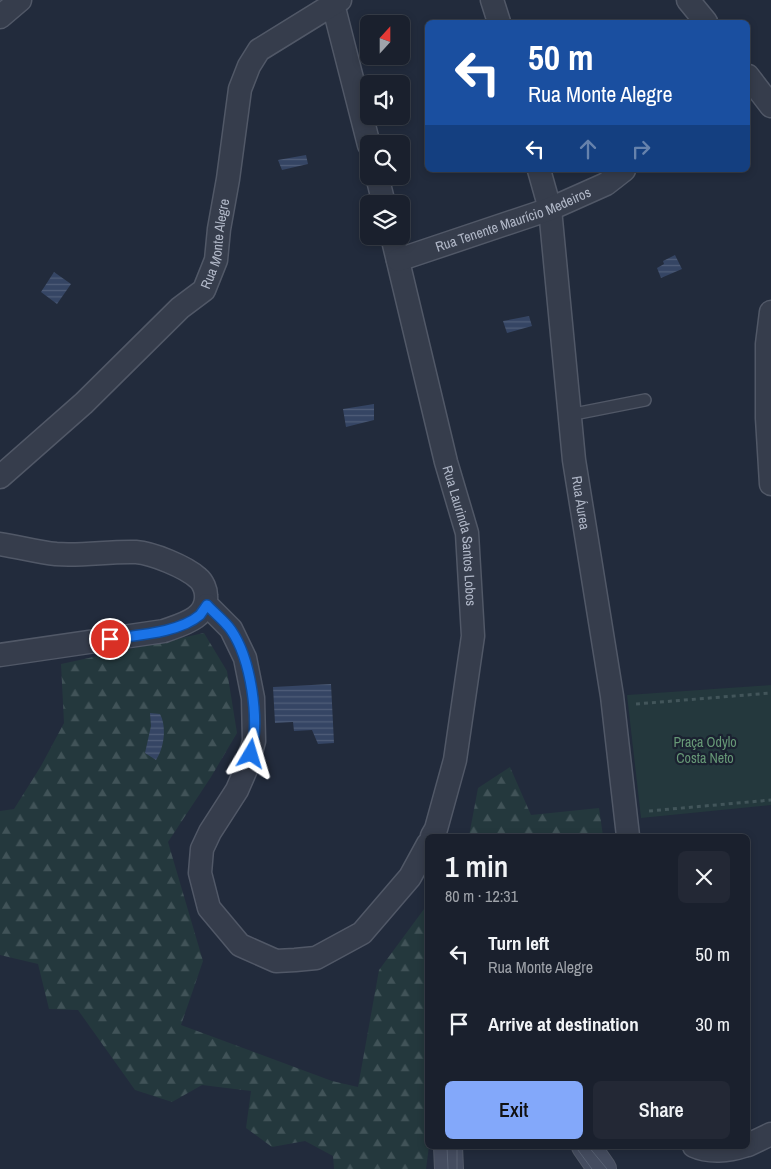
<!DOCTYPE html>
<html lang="en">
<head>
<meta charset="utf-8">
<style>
  :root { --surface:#1a202d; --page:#232835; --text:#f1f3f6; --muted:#9fa3aa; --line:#383e49; --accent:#83a8fa }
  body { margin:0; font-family:"Archivo Narrow",sans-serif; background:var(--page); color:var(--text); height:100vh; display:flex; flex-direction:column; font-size:19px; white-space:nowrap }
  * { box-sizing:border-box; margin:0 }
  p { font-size:16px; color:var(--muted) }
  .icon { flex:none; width:28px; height:28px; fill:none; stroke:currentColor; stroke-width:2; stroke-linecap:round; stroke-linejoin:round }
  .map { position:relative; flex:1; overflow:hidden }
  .sheet { position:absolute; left:425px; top:834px; width:325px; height:315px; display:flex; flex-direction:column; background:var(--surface); border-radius:8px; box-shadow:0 2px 8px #0003,0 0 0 1px var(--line) }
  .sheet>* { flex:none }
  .guide { position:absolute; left:425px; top:20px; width:325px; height:152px; border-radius:8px; box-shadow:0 2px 8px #0003,0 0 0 1px var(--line); background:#1a4fa0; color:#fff; overflow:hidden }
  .needle { width:32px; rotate:21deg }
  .tools { position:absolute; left:360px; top:15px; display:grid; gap:10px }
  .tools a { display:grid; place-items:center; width:50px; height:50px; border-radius:8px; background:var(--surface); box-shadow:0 2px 8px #0003,0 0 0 1px var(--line); font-size:25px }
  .pin { position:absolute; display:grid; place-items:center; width:42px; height:42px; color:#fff; margin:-21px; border:2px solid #fff; border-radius:50%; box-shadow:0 1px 5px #0007 }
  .me { position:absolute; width:55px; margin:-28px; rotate:7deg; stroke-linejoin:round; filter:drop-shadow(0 0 4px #0008) }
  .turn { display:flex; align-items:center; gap:18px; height:105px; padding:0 20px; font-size:22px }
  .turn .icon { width:65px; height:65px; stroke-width:2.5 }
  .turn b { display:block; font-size:35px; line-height:42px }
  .lanes { display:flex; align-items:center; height:48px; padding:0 20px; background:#0003; justify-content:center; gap:25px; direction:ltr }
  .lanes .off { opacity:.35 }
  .round { display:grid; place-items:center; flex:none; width:52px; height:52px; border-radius:8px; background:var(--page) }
  .overview { display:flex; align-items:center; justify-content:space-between; height:85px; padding:0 20px }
  h1 { font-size:30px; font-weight:600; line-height:38px }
  .action { display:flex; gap:10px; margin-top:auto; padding:10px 20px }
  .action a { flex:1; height:58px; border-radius:8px; background:var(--accent); color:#111; font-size:20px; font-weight:600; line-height:58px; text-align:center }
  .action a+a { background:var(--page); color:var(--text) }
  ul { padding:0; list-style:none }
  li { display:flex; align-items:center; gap:15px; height:70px; padding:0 20px }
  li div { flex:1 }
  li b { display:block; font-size:19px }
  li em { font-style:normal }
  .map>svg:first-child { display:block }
  .forest { fill:url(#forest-firs) }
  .park { fill:#24383d }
  .water { fill:url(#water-rules) }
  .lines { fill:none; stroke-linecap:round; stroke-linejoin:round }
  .lane-casing { stroke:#515867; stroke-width:14 }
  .street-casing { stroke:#515867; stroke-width:25 }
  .secondary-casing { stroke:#515867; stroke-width:30 }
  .path { stroke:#42555a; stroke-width:3; stroke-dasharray:4 4; stroke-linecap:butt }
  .lane { stroke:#363d4c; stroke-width:11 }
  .street { stroke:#363d4c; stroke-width:22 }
  .secondary { stroke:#444c5f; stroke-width:28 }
  .tram { stroke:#586173; stroke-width:1 }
  .route-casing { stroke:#114b97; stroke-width:12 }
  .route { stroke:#1a73e8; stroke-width:9 }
  .labels { text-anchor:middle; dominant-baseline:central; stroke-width:4.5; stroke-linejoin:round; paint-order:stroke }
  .street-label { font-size:14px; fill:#b1b8c8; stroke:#1b2231 }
  .park-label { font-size:14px; fill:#679977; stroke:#1b2231 }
</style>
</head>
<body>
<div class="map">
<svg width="771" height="1169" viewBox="0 0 771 1169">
  <defs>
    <pattern id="forest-firs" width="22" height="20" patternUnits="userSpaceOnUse" patternTransform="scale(1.25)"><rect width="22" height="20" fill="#24383d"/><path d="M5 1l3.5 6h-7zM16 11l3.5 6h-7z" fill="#415358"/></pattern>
    <pattern id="water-rules" width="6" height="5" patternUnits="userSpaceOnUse" patternTransform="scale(1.25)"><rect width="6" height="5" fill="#354564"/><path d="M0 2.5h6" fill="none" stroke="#505e79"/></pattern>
  </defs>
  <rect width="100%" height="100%" fill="#222b3c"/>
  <path class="forest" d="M 204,633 L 227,671 L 237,733 L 211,777 L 168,842 L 203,961 L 181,1025 L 332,1081 L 358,1087 L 379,970 L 427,905 L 429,1146 L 426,1169 L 334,1169 L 333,1156 L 305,1141 L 272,1147 L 246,1128 L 251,1091 L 202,1085 L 172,1102 L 135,1090 L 78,1010 L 49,1009 L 38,964 L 0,955 L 0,811 L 14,809 L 41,766 L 64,723 L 61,664 Z
    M 510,767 L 531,815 L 599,808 L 603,836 L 469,836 L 478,788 Z"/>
  <path class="park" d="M 771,685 L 771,805 L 641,818 L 627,695 Z"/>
  <path class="water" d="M 306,155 L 308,164 L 282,170 L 278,160 Z
    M 675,255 L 682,269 L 661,278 L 657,268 L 664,264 L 663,261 Z
    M 54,272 L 71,284 L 57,304 L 41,292 Z
    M 529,316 L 532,326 L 507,333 L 503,321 Z
    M 374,404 L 374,420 L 346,427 L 343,409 Z
    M 331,684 L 334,743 L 318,744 L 312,730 L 294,731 L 293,722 L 275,723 L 273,687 Z
    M 150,713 L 160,714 C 167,727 164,748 156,760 L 145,753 L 151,726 Z"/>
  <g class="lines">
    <defs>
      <path id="lane" d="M 569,415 L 645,400"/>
      <g id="street">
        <path d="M 492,0 L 499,22"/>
        <path d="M 688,0 L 706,22"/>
        <path d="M 333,4 L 369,145"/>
        <path d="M 0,17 L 20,0"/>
        <path d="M 748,76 L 771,106"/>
        <path id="s1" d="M 539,170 L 550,209 L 574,460 L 612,696 L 628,836"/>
        <path d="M 377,176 L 384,204"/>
        <path id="s2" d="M 392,236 L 446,462 L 467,533 L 473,636 L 455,760 L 436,829 L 432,836"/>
        <path id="s3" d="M 398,260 L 550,209 L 606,184 L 624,170"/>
        <path d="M 771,312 L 767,344 L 767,418 L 771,484"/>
        <path id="s4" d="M 0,477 L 84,403 L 180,308 L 204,290 L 216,260 L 219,229 L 228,179 L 240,89 L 249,66 L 259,50 L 340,0"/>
        <path d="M 0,544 C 19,547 38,552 56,554 C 83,556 110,551 136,552 C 152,553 186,567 198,578 C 203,582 206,590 206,595 C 208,618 183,624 164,631 L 0,655"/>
        <path d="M 207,605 L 231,629 L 245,658 L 253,698 L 254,741 L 247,767 L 237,790 L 210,832 L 202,849 L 200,873 L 209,908 L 240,945 L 276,961 L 295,960 L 316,958 L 362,933 L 410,877 L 428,844"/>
        <path d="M 748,1145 L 771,1134"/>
        <path d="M 694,1146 C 709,1153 729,1151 744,1146"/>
      </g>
      <path id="secondary" d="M 448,1146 L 449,1169
        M 586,1146 L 602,1169"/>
    </defs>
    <use href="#lane" class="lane-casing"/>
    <use href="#street" class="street-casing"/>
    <use href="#secondary" class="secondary-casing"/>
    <path class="path" d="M 636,704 L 771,693
      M 649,811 L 771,800"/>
    <use href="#lane" class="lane"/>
    <use href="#street" class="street"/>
    <use href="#secondary" class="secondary"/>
    <path class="tram" d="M 447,1146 L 448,1169
      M 457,1146 L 457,1169
      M 575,1146 L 592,1169
      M 588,1146 L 607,1169"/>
  </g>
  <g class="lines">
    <defs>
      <path id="route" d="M 110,639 C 136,635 179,633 200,615 C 202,612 205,608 207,605 C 214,613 225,621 231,630 C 251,659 260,720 251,754"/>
    </defs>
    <use href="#route" class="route-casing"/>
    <use href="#route" class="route"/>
  </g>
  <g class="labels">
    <g class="street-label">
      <text stroke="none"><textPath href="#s3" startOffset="122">Rua Tenente Maurício Medeiros</textPath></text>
      <text stroke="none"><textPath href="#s4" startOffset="325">Rua Monte Alegre</textPath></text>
      <text stroke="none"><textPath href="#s1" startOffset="336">Rua Áurea</textPath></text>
      <text stroke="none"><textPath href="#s2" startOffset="308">Rua Laurinda Santos Lobos</textPath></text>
    </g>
    <g class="park-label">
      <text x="705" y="742">Praça Odylo<tspan x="705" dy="16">Costa Neto</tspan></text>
    </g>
  </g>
</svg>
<div class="tools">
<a><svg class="needle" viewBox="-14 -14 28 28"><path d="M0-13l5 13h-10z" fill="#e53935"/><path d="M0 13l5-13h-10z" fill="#9fa3aa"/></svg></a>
<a><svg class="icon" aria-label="sound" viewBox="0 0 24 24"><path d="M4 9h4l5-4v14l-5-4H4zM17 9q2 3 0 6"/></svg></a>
<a><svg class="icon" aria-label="search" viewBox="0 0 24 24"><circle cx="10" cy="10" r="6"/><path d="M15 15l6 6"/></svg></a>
<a><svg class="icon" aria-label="layers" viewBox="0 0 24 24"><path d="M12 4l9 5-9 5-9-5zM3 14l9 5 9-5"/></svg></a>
</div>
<div class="pin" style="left:110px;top:639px;background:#d93025"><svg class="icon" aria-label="arrive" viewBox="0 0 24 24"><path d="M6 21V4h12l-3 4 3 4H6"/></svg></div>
<svg class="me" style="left:251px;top:754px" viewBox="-20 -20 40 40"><path d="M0-17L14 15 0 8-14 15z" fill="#1a73e8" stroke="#fff" stroke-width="4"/></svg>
<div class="guide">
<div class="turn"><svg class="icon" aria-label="left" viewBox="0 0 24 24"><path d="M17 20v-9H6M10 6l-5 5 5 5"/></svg><div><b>50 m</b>Rua Monte Alegre</div></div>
<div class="lanes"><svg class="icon" aria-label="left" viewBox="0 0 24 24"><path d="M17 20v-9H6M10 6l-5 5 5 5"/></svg><svg class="icon off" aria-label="ahead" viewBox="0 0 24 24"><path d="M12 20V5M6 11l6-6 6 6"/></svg><svg class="icon off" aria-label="right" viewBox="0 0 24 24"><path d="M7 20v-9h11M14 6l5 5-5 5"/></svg></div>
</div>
<section class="sheet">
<div class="overview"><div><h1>1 min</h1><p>80 m · 12:31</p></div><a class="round"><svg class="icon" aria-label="close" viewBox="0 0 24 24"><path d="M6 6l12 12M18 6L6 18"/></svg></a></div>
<ul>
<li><svg class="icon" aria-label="left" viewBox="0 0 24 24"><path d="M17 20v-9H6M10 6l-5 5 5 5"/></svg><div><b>Turn left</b><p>Rua Monte Alegre</p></div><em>50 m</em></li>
<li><svg class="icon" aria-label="arrive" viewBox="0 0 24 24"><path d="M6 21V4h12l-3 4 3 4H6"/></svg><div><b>Arrive at destination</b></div><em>30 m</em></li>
</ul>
<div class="action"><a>Exit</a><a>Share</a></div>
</section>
</div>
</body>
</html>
